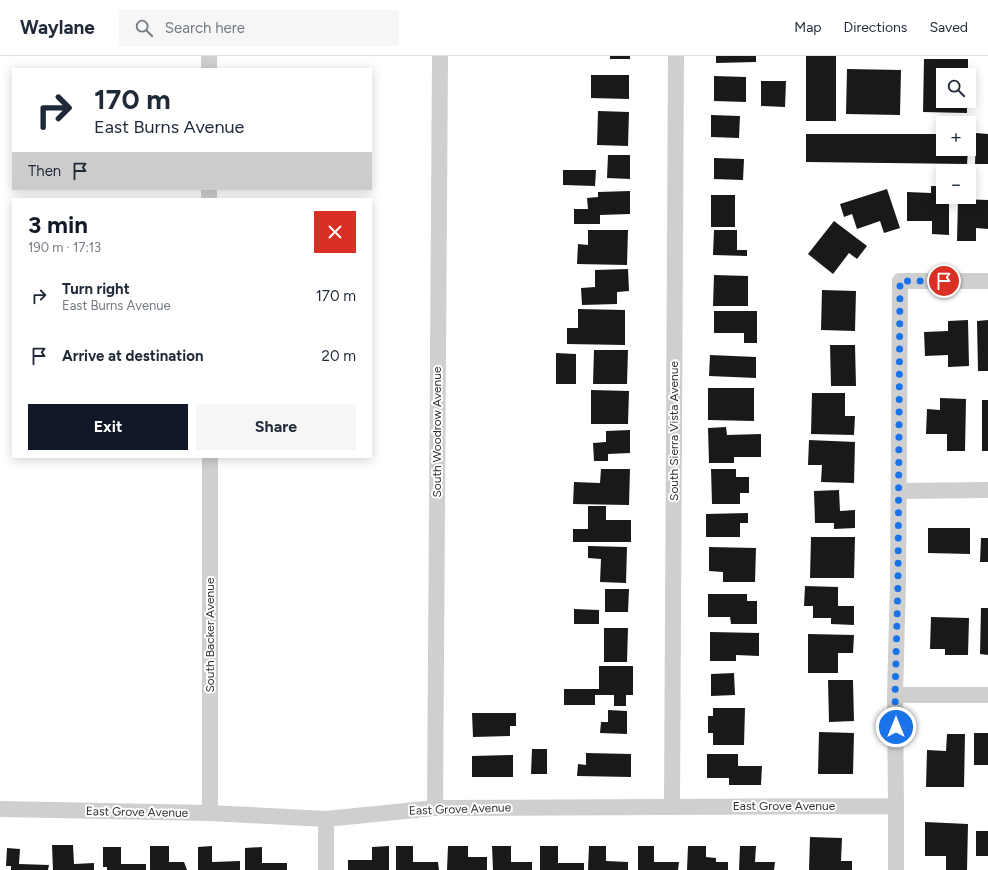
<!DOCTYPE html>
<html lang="en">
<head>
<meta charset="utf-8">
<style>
  :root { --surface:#fff; --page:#f6f6f7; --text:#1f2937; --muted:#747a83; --line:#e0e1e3; --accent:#111827 }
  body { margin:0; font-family:Figtree,sans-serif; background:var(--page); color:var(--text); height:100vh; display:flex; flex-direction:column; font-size:15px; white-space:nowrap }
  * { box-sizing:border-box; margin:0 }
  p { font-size:13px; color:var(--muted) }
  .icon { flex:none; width:22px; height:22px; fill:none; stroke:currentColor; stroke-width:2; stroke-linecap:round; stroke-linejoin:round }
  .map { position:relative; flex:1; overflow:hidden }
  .sheet { position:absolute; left:12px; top:142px; width:360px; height:260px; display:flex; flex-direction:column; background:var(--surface); border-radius:0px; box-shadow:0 2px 10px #0003 }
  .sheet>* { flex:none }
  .guide { position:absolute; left:12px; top:12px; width:360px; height:122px; border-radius:0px; box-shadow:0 2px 10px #0003; background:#fff; color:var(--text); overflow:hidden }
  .tools { position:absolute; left:936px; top:12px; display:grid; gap:8px }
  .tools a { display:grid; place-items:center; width:40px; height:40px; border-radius:0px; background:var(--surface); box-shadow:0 2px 10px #0003; font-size:20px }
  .pin { position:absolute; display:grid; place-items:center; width:34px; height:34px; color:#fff; margin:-17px; border:2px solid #fff; border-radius:50%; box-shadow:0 1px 4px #0007 }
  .me { position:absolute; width:44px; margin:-22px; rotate:0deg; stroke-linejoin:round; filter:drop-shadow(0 0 3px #0008) }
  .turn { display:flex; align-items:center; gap:14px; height:84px; padding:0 16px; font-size:18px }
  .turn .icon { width:52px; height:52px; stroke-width:2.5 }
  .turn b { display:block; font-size:28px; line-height:34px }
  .then { display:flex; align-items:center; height:38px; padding:0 16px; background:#0003; gap:8px; font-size:15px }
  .round { display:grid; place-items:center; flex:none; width:42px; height:42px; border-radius:0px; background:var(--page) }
  .overview { display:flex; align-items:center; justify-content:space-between; height:68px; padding:0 16px }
  h1 { font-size:24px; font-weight:700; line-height:30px; color:var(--accent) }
  .action { display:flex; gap:8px; margin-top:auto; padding:8px 16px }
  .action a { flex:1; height:46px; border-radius:0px; background:var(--accent); color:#fff; font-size:16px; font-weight:700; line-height:46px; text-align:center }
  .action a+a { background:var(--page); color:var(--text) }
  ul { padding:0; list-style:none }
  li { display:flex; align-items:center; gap:12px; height:60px; padding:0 16px }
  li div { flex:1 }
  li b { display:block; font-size:15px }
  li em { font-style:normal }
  header { display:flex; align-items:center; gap:24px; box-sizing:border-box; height:56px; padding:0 20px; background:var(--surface); border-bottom:1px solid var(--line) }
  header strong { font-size:19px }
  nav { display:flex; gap:22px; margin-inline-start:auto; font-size:14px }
  .search { width:280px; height:36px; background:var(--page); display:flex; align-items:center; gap:10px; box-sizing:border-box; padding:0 14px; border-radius:0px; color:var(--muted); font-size:15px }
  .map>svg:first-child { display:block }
  .building { fill:#191919 }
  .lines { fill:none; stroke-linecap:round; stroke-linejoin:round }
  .street { stroke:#cfcfcf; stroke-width:16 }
  .route { stroke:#1a73e8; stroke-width:7; stroke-dasharray:0 12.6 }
  .labels { text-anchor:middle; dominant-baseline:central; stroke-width:4; stroke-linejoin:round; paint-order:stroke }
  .street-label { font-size:12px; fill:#323232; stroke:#fff }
</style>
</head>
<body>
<header>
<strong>Waylane</strong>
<div class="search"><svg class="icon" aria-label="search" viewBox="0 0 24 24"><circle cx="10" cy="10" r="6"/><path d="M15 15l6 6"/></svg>Search here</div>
<nav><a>Map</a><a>Directions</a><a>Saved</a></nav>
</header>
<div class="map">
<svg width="988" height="814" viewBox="0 0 988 814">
  <rect width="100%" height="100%" fill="#fff"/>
  <path class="building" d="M 610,0 L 630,0 L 630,3 L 610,3 Z
    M 716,0 L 756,0 L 756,6 L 716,7 Z
    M 806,0 L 836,0 L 836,65 L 806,65 Z
    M 924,3 L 968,3 L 968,19 L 943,19 L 943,45 L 967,45 L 967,57 L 923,56 Z
    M 847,13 L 901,14 L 900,59 L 846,58 Z
    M 591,19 L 629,19 L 629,43 L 591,42 Z
    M 714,20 L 746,21 L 746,46 L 714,45 Z
    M 761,25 L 786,25 L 785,51 L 761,50 Z
    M 598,55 L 629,56 L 628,90 L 597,89 Z
    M 711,59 L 740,60 L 739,82 L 711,81 Z
    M 976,77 L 988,78 L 988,108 L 975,108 Z
    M 806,78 L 943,78 L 943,93 L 968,93 L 967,108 L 806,106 Z
    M 608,99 L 630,99 L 630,123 L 607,122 Z
    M 714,102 L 744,103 L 743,124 L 714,123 Z
    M 563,114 L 596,114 L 595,130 L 563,129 Z
    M 931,130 L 943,130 L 943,141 L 949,141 L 949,179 L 932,178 L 932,165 L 907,165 L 907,136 L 931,137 Z
    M 887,133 L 900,172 L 884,177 L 880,165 L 857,173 L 852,158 L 844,161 L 840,148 Z
    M 630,135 L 630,158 L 600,159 L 600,168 L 574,168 L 574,153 L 588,153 L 587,142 L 598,141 L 598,136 Z
    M 711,139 L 735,139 L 735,171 L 711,171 Z
    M 958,143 L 988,144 L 988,173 L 976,172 L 976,185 L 957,185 Z
    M 834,165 L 867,190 L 857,203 L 849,197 L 833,218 L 808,198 Z
    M 588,174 L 628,174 L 627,209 L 577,208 L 578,188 L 588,189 Z
    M 714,174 L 737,174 L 737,194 L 747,194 L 747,200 L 713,199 Z
    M 628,213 L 629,235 L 617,236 L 617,248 L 582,249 L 581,232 L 595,231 L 595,214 Z
    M 714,219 L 748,220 L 748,250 L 713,250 Z
    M 822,234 L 856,235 L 855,275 L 821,274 Z
    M 578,253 L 625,254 L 625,289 L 567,288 L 567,272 L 578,272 Z
    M 714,255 L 757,255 L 757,287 L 744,287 L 744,277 L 714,277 Z
    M 968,264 L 969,310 L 948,311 L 948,299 L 925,300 L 924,276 L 948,275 L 948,265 Z
    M 988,264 L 988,315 L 978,315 L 977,265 Z
    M 830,289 L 855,289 L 856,330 L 831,330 Z
    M 594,294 L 628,294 L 627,328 L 593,328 Z
    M 556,297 L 576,298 L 576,328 L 556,328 Z
    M 710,299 L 756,301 L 756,322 L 709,320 Z
    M 708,332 L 754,332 L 754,365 L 708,364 Z
    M 591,334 L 629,335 L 628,368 L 591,368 Z
    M 812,337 L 845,337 L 845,360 L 855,360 L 854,379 L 811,378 Z
    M 940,342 L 966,343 L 965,395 L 947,395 L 947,378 L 926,378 L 927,353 L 940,354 Z
    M 982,344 L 988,344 L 988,395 L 982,395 Z
    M 726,371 L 727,379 L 761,378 L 761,401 L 734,401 L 734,407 L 709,407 L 708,372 Z
    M 630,374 L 630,397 L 608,398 L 608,405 L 594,405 L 593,387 L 606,386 L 606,375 Z
    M 809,384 L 855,386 L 854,427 L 821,426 L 822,409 L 808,409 Z
    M 601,413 L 630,413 L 629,449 L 573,448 L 574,426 L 600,427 Z
    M 711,413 L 736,413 L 736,421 L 749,421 L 749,437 L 740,437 L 740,448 L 712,448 Z
    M 839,434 L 840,455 L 855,454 L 855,472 L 834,473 L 834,467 L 815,467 L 814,435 Z
    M 588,450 L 606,450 L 606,464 L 631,464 L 631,486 L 573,486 L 573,473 L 588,473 Z
    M 748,457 L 748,467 L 740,467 L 740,481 L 706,481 L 706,458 Z
    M 928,472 L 970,472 L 970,498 L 928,497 Z
    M 811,481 L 855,481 L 854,522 L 810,522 Z
    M 981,482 L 988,482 L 988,506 L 980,506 Z
    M 588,490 L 627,491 L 626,527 L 600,526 L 601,503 L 588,502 Z
    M 709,491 L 756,492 L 755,526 L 723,526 L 723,516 L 709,515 Z
    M 805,530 L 838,531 L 838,550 L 854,550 L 854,569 L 831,568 L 831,562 L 813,562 L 813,550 L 804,550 Z
    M 605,533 L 629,533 L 628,556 L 605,556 Z
    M 708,538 L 747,538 L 747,545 L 757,545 L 757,568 L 731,568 L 730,561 L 708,561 Z
    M 981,552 L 988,552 L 988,599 L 980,598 Z
    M 574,553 L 599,554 L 599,568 L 574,568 Z
    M 931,561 L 969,562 L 968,599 L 945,599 L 945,593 L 930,593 Z
    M 604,572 L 628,572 L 627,606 L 604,606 Z
    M 710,576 L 759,577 L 759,600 L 736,599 L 736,605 L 710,605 Z
    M 808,578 L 854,579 L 853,597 L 838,597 L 838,617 L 808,617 Z
    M 599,610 L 633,610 L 633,639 L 626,639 L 626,650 L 614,650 L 614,639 L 595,639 L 595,649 L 564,649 L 564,633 L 599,633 Z
    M 734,617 L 735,639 L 711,640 L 711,618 Z
    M 828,624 L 853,624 L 854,665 L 829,666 Z
    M 713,652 L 745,652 L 744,689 L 713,689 L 713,677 L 708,677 L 708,660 L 713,660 Z
    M 608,654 L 627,655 L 627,678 L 600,677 L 601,666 L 608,666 Z
    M 472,657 L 516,657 L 516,670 L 510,670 L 510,680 L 473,681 Z
    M 819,676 L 854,677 L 853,718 L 818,718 Z
    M 974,677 L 988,677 L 988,709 L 974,709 Z
    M 947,678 L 965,678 L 964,731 L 926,731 L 927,694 L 946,695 Z
    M 532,693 L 547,693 L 547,718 L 531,718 Z
    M 586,697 L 631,698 L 631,721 L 577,720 L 578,708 L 586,709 Z
    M 707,698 L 738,698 L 738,710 L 762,710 L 761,729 L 729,729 L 729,722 L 707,722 Z
    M 513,699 L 513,721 L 472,721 L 472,700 Z
    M 925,766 L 968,768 L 967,814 L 946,814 L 946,800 L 925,800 Z
    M 976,775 L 988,775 L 988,800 L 976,800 Z
    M 810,781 L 842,782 L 841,805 L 852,805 L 852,814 L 809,814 Z
    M 52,789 L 73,789 L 74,808 L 94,807 L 94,814 L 53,814 Z
    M 150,790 L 169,790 L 169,806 L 184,806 L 187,814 L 150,814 Z
    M 212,790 L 212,806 L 240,805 L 240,814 L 198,814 L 198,791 Z
    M 389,790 L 389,814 L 348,814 L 348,804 L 372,804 L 372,791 Z
    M 396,790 L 413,790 L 413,806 L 438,806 L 439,814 L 396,814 Z
    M 448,790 L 468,790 L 468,801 L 487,801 L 487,814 L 447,814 Z
    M 492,790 L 511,790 L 511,806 L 532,806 L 532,814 L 493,814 Z
    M 540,790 L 558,790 L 558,807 L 584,807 L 584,814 L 540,814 Z
    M 589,790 L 606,790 L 606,805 L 628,806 L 628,814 L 588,814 Z
    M 638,790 L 654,790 L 654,806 L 679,806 L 678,814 L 638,814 Z
    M 688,790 L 706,790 L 706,801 L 716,802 L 716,806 L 728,806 L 728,814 L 687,814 Z
    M 740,790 L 756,790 L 755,806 L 775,806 L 774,814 L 739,814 Z
    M 103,791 L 121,791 L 121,808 L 146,808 L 146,814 L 107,814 L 107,811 L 103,811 Z
    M 262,791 L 262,807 L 287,807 L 287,814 L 245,814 L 245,792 Z
    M 7,792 L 20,793 L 19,808 L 49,809 L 48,814 L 11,814 L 11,810 L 6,810 Z"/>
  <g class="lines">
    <path class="street" d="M 209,0 L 209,13
      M 209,133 L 209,143
      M 210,401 L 210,757
      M 899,435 L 988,434
      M 895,639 L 988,639
      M 672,751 L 676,0
      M 435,752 L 440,0
      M 0,753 L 210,757 L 326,763 L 435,752 L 896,750
      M 326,763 L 326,814
      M 896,814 L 896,750 L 895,639 L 898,526 L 900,225 L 988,225"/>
  </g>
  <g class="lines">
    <path class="route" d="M 896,671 L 895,640 L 898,526 L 900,225 L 944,225"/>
  </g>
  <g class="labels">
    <g class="street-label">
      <text transform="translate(674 375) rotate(-90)">South Sierra Vista Avenue</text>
      <text transform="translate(437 376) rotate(-90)">South Woodrow Avenue</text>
      <text transform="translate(210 579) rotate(-90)">South Backer Avenue</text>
      <text x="784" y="750">East Grove Avenue</text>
      <text transform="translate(460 753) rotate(-2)">East Grove Avenue</text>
      <text transform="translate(137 756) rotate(1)">East Grove Avenue</text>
    </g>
  </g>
</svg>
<div class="tools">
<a><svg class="icon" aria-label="search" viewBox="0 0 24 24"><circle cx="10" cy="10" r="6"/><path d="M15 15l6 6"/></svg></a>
<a>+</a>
<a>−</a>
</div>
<div class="pin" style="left:944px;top:225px;background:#d93025"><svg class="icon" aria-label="arrive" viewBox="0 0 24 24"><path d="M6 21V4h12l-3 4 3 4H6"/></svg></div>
<svg class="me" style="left:896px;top:671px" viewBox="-20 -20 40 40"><circle r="17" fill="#1a73e8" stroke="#fff" stroke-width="3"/><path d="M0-11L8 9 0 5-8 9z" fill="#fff"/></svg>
<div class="guide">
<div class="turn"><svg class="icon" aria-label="right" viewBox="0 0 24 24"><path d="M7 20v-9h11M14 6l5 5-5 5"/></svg><div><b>170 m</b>East Burns Avenue</div></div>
<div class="then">Then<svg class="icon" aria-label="arrive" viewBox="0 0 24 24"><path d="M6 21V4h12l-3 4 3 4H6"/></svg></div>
</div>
<section class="sheet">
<div class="overview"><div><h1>3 min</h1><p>190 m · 17:13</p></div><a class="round" style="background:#d93025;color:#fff"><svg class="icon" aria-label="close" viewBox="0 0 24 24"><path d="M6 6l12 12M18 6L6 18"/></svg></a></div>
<ul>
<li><svg class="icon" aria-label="right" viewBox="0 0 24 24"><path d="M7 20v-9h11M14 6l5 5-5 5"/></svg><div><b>Turn right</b><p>East Burns Avenue</p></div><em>170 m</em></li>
<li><svg class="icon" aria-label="arrive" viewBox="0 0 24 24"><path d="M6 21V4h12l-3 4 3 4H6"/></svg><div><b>Arrive at destination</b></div><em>20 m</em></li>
</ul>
<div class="action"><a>Exit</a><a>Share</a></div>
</section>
</div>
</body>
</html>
